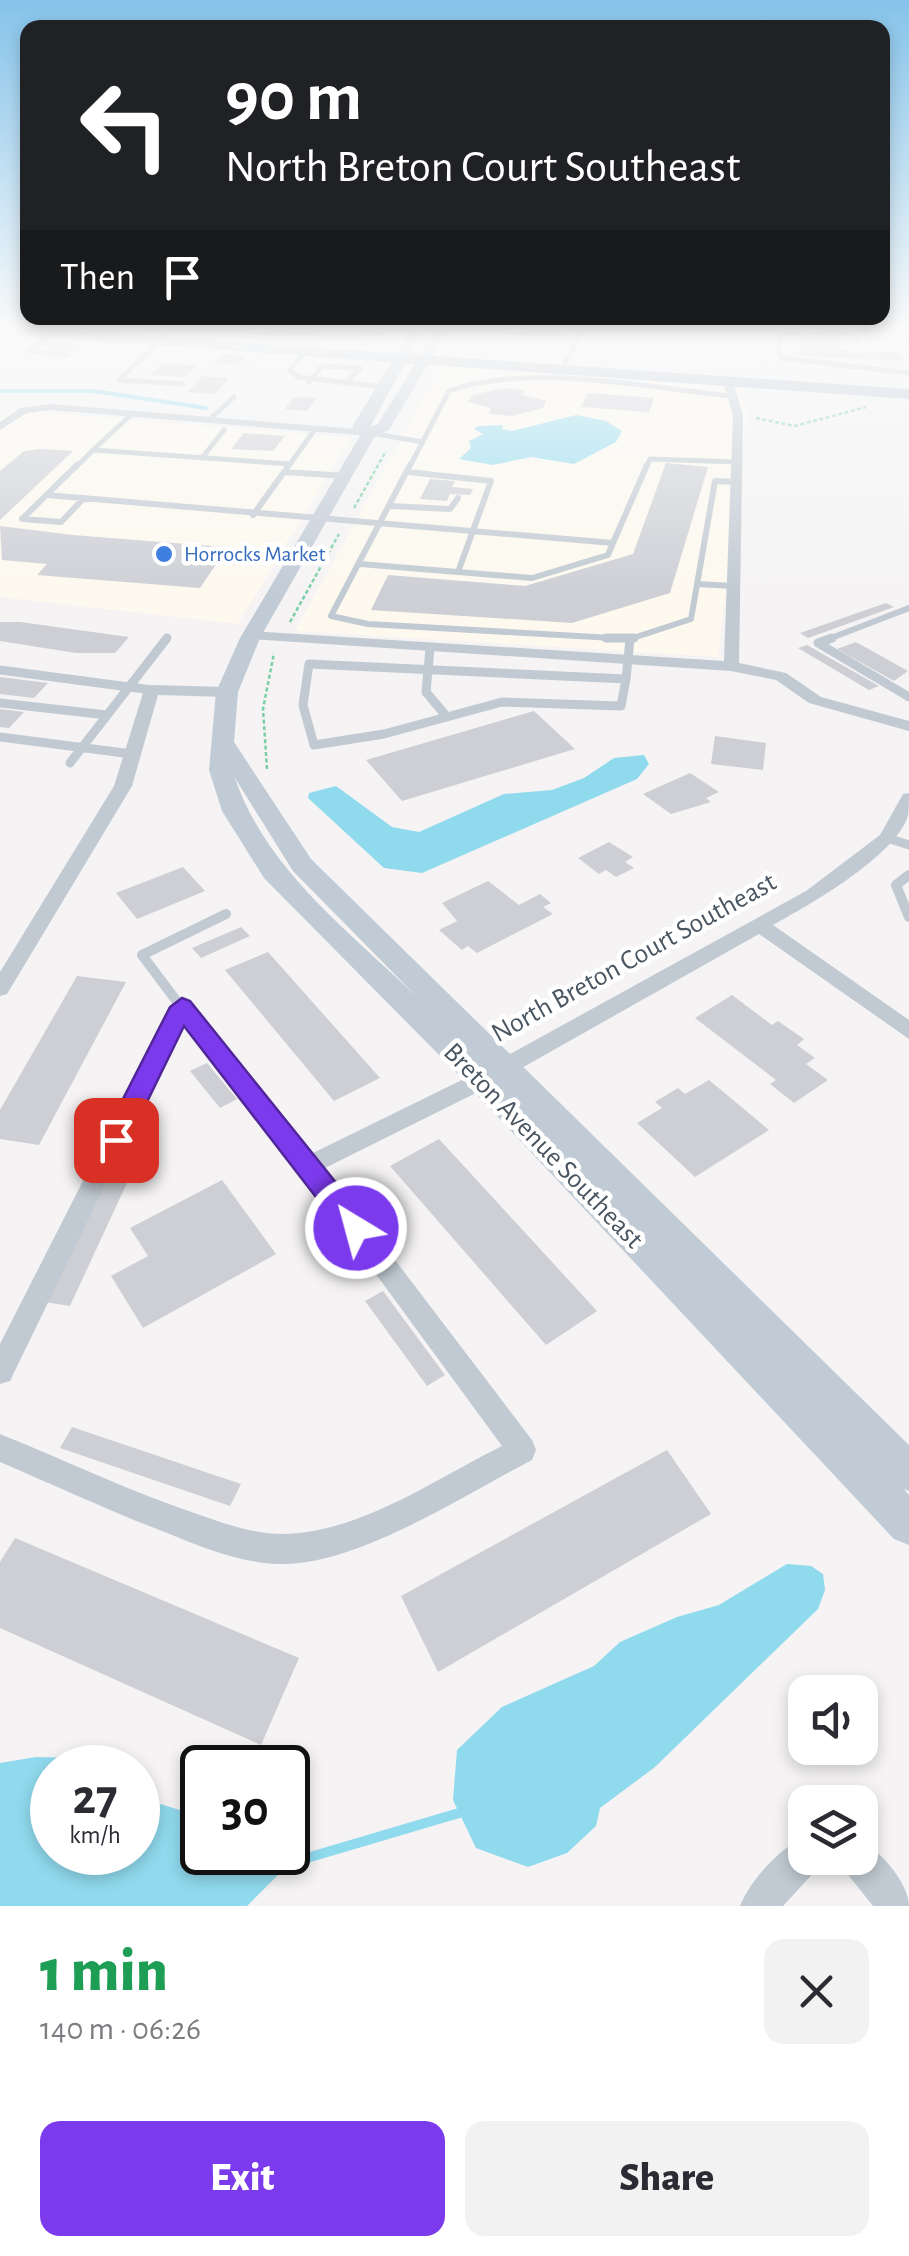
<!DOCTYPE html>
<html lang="en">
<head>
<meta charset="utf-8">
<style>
  :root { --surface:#fff; --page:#f2f2f3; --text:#2b2b33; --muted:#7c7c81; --accent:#7c3aed }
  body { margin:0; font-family:"Alegreya Sans",sans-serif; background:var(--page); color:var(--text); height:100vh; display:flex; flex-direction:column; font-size:38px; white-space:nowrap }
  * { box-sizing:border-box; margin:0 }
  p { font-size:32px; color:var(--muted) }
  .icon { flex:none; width:55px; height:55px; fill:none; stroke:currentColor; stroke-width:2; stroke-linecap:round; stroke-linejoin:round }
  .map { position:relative; height:1906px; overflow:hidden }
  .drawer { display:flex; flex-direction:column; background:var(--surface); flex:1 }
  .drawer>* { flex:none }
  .banner { position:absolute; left:20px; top:20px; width:870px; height:305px; border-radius:20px; box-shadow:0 5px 15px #0003; background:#202124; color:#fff; overflow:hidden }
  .tools { position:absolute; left:788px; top:1675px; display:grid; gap:20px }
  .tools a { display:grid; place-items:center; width:90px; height:90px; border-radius:20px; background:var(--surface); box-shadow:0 5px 15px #0003; font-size:50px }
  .speed { position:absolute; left:30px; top:1745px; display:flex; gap:20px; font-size:50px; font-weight:700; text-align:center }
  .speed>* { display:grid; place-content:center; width:130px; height:130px; border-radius:50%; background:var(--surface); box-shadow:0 5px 15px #0003; line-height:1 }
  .speed small { font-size:25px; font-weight:400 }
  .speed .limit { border:5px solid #111; border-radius:15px; background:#fff; color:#111 }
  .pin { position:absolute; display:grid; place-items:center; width:85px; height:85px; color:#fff; margin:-42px; border-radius:20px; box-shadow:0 5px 15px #0006 }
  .me { position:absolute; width:110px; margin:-55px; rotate:323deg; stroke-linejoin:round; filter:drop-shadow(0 0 8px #0008) }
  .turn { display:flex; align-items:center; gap:35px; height:210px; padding:0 40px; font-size:45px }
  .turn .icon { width:130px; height:130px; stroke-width:2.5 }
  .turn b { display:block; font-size:70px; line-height:85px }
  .then { display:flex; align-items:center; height:95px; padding:0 40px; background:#0003; gap:20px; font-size:38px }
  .round { display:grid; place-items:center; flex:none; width:105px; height:105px; border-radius:20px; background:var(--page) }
  .summary { display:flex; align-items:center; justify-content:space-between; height:170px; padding:0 40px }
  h1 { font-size:60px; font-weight:800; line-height:75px; color:#1e9e55 }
  .primary-button { display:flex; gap:20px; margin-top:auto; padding:20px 40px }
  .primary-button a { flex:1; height:115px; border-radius:20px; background:var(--accent); color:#fff; font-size:40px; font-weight:800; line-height:115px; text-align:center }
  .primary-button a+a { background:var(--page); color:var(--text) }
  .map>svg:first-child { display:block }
  .commercial { fill:#fdf9ef }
  .water { fill:#90daee }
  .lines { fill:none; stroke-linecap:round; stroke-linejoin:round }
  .stream-far1 { stroke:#90daee; stroke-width:4 }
  .stream { stroke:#90daee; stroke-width:10 }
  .building { fill:#cdcfd5 }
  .path { stroke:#7ad0a6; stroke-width:2.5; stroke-dasharray:4 2.5; stroke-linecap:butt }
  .service-far3 { stroke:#c1cad2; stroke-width:5 }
  .service-far2 { stroke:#c1cad2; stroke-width:6 }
  .service-far1 { stroke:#c1cad2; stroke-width:9 }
  .service { stroke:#c1cad2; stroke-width:10 }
  .minor { fill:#c1cad2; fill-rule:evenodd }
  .secondary { fill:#c1cbd6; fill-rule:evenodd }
  .primary { fill:#b3c2d1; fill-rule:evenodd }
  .route { fill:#7c3aed; stroke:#51269a; stroke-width:2.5 }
  .shop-dot { fill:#3f7fe0; stroke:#fff; stroke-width:4 }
  .labels { text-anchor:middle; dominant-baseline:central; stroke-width:9; stroke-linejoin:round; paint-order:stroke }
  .far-shop-label { font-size:22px; fill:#366cbe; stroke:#fff; text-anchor:start }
  .street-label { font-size:28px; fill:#4a5661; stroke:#fff }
</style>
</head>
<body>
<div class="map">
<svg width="909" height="1906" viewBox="0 0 909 1906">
  <rect width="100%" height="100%" fill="#f5f3f3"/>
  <path class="commercial" d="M 441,366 L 739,388 L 747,410 L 718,657 L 295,631 Z
    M 13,410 L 351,438 L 238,624 L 0,597 L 0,420 Z"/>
  <path class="water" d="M 576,415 L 606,421 L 622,431 L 616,442 L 574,464 L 531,457 L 493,465 L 459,459 L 471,448 L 469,441 L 483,434 L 474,429 L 478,426 L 503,425 L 502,429 L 512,431 Z
    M 644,755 L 649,764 L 637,779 L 422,873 L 384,868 L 308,798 L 309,793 L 336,786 L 392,827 L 419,832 L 504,794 L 552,790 L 584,778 L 614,758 Z
    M 787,1564 L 811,1566 L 823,1574 L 825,1590 L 818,1609 L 655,1767 L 600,1808 L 596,1826 L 567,1853 L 528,1867 L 476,1848 L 453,1800 L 457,1750 L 502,1707 L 594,1666 L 620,1642 L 677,1617 L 719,1605 Z
    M 36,1757 L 80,1758 L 93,1767 L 52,1768 L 52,1852 L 138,1852 L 138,1797 L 202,1817 L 202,1852 L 257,1853 L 263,1862 L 290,1863 L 247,1906 L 0,1906 L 0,1763 Z"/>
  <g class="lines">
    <path class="stream-far1" d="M 0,391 L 93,391 L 206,408"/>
    <path class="stream" d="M 290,1863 L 459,1813"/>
  </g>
  <path class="building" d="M 513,330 L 568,330 L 563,338 L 510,334 Z
    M 810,332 L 839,334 L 838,348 L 853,352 L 896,352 L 909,361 L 799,356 L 800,335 L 810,336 Z
    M 48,342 L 59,342 L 77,344 L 65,353 L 40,347 Z
    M 223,354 L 246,355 L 238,365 L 214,363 Z
    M 163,364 L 172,363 L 196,366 L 184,377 L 151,375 Z
    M 203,376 L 227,378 L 228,380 L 215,394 L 187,392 Z
    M 504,388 L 525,390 L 522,395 L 546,401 L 543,408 L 512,416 L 489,414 L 491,408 L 468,402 L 472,395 Z
    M 588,393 L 654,398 L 649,412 L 581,407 Z
    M 294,397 L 316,398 L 307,411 L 285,409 Z
    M 244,433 L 285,436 L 273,451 L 231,449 Z
    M 41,449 L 73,451 L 0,520 L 0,471 L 24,451 Z
    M 666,463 L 708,467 L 670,593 L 572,623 L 371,610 L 388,575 L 525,586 L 633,554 Z
    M 430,479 L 455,481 L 452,487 L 473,489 L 470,495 L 450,494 L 447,501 L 420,499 Z
    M 0,526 L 73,535 L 249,549 L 238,565 L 217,563 L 200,588 L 37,575 L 47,564 L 2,560 Z
    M 886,603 L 894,607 L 808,638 L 800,633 Z
    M 0,622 L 20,622 L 129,637 L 115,653 L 76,653 L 0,641 Z
    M 856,642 L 908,671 L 894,681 L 837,649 Z
    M 807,645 L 879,686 L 869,690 L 798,648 Z
    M 0,677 L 48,683 L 34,698 L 0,694 Z
    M 0,709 L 24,712 L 9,728 L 0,727 Z
    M 534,711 L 575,749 L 402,801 L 366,760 Z
    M 715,736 L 766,743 L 763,770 L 711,764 Z
    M 690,773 L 719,792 L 706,798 L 711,802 L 671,814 L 643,794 Z
    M 609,842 L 633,857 L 625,862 L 634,868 L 616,877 L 606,870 L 599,874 L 578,858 Z
    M 183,867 L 205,891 L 137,919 L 116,893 Z
    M 488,881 L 519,905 L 540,894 L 551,903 L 543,907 L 553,914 L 477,953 L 468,946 L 462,950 L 439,930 L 457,921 L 442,903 Z
    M 241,927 L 250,936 L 201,958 L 192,948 Z
    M 268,952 L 380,1078 L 334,1101 L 225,970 Z
    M 77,976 L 126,982 L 39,1145 L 0,1139 L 0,1110 Z
    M 732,995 L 772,1025 L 778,1021 L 804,1039 L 797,1045 L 815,1058 L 806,1064 L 828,1080 L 794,1103 L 770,1084 L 776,1080 L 695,1018 Z
    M 207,1063 L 237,1099 L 220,1108 L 190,1071 Z
    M 709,1080 L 769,1130 L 695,1177 L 637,1123 L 662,1108 L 655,1102 L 678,1088 L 685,1094 Z
    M 439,1139 L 597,1311 L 546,1345 L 390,1166 Z
    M 109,1169 L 132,1172 L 70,1306 L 45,1302 Z
    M 222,1180 L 276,1254 L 143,1328 L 111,1276 L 148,1256 L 130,1228 Z
    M 383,1291 L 445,1375 L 427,1386 L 365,1301 Z
    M 72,1427 L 241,1484 L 230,1506 L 60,1448 Z
    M 667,1450 L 711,1514 L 438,1672 L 401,1596 Z
    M 15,1538 L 299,1658 L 261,1745 L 0,1628 L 0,1562 Z"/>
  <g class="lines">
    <path class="path" d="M 869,331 L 909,334
      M 756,418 L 795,426 L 866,407
      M 354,508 L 386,451
      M 290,622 L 339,534
      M 267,769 L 263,709 L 274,653"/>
    <path class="service-far3" d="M 228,330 L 351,338 L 390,330
      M 806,330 L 782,336 L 778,350 L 782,358 L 909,373
      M 824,330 L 846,333 L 859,341
      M 163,333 L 167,330
      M 53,334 L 30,351 L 67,355
      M 160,341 L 119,380 L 183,384
      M 306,351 L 290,370 L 298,377 L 383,387
      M 565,362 L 584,330
      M 309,382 L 322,366 L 360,368 L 345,384
      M 210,419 L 234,397
      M 370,433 L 423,442
      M 93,450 L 133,413
      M 202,458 L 224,430
      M 290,464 L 316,428
      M 75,468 L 93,450 L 290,464 L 287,468
      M 409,468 L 449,391 C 529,362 648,388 732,396
      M 646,468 L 650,459 L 736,462"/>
    <path class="service-far2" d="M 77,465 L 22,519 L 61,522 L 84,498
      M 410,465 L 331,616 L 368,624 L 630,639 L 691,619 L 715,481 L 736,482
      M 284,472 L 347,476
      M 408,472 L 491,481 L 458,572
      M 47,495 L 613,543 L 647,465
      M 391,506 L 450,509 L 458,498
      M 253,515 L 289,465
      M 360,564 L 532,578 L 608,555 L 613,543
      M 697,584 L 733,586
      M 826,640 L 909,608"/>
    <path class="service-far1" d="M 606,638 L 634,638
      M 832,638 L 818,643 L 909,697
      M 430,648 L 426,692 L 447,717
      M 309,664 L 626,679 L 621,706 L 502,702 L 384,734 L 314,745 L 303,705 Z
      M 0,670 L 152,690
      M 626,679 L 630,639
      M 0,703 L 107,715
      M 0,737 L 132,754
      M 70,763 L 167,638
      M 887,838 L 909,845"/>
    <path class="service" d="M 909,875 L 896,885 L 909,917
      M 181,1007 L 142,955 L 226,914"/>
    <path class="minor" d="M 728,379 L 733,382 L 743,415 L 739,663 L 786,673 L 821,697 L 909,721 L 909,731 L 809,703 L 776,680 L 731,671 L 252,639 L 245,635 L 252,631 L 724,661 L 733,415 L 723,382 Z
      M 50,404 L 369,430 L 374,433 L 369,436 L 50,410 L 27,413 L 0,430 L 0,422 L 20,408 Z
      M 152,685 L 227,687 L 235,692 L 227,697 L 158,695 L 132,786 L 7,994 L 0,996 L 0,972 L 114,786 L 144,690 Z
      M 909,793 C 909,800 909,809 908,816 C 894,857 811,904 773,925 L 909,1020 L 909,1039 L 759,934 L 488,1087 L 325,1168 L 532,1440 L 536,1450 L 532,1460 C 464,1495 357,1566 279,1564 C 239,1563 199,1546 162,1531 C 107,1510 54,1485 0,1462 L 0,1434 C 67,1461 131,1492 200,1515 C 226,1524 254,1534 282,1534 C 360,1533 435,1479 502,1446 L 301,1172 L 183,1024 L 10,1381 L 0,1384 L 0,1344 L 174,1002 L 188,1002 L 313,1153 L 472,1075 L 806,891 L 880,835 L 903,794 Z
      M 805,1837 L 805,1858 L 822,1858 L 818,1868 L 783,1906 L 740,1906 C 750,1881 780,1847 805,1837 Z
      M 860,1841 C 880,1849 909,1884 909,1906 L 873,1906 L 845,1871 L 840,1858 L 860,1858 Z"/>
    <path class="secondary" d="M 411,330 L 423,330 L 370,427 L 378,424 L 436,330 L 448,330 L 389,430 L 375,436 L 260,638 L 238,692 L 234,742 L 311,859 L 909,1445 L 909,1491 L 904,1489 L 909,1495 L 909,1545 L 894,1539 L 451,1067 L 264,878 L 222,811 L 209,770 L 216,692 L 240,638 L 361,434 L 352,427 ZM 235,778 L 293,871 L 418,998 C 350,932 266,870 235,778 Z"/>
    <path class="primary" d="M 0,330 L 60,330 L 909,389 L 909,399 L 0,334 Z"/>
  </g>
  <linearGradient id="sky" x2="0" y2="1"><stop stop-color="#85c3ea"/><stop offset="0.55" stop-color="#fafafa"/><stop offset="1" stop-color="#fafafa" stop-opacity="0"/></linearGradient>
  <rect width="909" height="597" fill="url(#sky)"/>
  <path class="route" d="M 182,998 L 190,1001 L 366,1220 L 370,1228 L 366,1236 L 346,1236 L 184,1026 L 125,1147 L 106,1147 L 102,1140 L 170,1007 Z"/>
  <circle class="shop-dot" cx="164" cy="554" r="10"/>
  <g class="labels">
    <g class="far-shop-label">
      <text x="184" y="554">Horrocks Market</text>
    </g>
    <g class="street-label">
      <text transform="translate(634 958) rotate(-29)">North Breton Court Southeast</text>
      <text transform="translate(543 1146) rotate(46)">Breton Avenue Southeast</text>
    </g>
  </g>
</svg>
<div class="tools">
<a><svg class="icon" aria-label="sound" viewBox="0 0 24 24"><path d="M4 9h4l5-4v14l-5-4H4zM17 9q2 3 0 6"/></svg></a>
<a><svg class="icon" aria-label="layers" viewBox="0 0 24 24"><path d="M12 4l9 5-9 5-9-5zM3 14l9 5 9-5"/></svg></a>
</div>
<div class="speed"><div>27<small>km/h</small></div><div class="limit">30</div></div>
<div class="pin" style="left:116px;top:1140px;background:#d93025"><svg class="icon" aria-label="arrive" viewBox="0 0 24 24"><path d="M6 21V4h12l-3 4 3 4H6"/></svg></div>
<svg class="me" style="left:356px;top:1228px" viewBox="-20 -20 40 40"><circle r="17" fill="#7c3aed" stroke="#fff" stroke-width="3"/><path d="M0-11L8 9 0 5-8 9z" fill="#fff"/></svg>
<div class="banner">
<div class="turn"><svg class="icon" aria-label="left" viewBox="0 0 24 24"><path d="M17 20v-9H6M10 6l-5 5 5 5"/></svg><div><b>90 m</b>North Breton Court Southeast</div></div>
<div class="then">Then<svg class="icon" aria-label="arrive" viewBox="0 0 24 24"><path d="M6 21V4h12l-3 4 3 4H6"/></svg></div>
</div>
</div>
<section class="drawer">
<div class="summary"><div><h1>1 min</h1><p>140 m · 06:26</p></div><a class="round"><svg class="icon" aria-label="close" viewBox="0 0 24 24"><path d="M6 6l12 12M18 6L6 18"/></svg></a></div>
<div class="primary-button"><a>Exit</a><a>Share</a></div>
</section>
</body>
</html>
